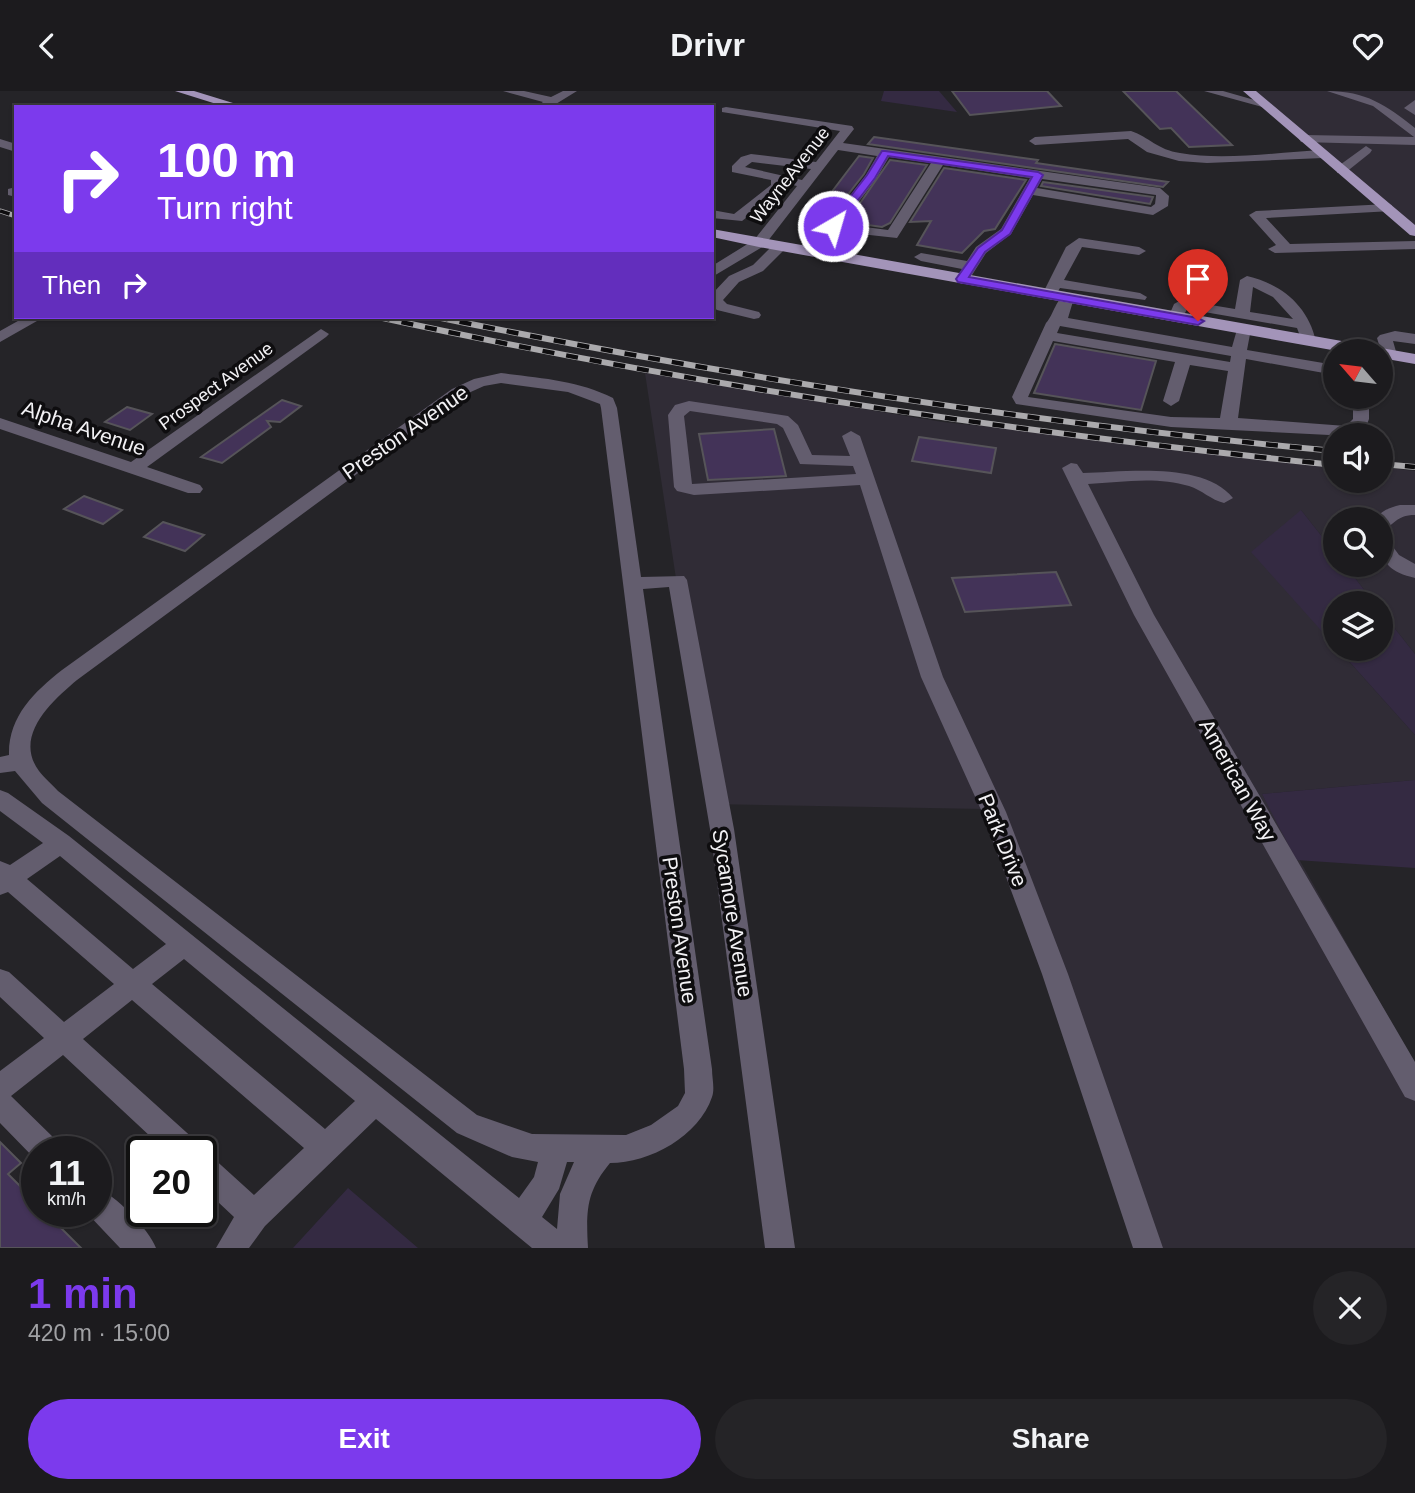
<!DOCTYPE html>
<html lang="en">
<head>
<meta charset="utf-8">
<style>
  :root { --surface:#1c1b1e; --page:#252427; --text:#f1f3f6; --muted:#a0a1a4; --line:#3a393c; --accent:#7c3aed }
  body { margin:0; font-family:Arial,sans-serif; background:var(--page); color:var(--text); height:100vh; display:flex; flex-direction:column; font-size:26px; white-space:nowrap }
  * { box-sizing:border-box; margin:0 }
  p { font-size:23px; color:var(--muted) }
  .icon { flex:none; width:38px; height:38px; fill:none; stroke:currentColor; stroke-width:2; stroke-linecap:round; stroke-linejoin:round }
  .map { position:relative; height:1157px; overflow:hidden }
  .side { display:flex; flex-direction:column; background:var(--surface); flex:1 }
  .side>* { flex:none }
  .top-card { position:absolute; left:14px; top:14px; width:700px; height:214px; border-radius:0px; box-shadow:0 2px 5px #0004,0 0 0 2px var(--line); background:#7c3aed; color:#fff; overflow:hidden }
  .needle { width:46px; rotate:298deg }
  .buttons { position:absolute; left:1323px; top:248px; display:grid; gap:14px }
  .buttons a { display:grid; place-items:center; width:70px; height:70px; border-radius:50%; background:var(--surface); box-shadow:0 2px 5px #0004,0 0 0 2px var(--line); font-size:35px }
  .speed { position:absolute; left:21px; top:1045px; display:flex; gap:14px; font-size:35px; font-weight:700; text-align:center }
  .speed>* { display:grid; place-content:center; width:91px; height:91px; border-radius:50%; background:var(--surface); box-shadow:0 2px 5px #0004,0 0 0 2px var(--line); line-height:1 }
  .speed small { font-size:18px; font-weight:400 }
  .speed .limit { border:4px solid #111; border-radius:10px; background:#fff; color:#111 }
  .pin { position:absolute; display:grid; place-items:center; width:60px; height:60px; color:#fff; margin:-72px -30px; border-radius:50% 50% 50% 0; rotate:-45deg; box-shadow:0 0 7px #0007 }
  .pin .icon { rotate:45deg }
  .me { position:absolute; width:77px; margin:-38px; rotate:38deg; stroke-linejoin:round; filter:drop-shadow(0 0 5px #0008) }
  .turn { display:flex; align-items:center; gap:24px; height:147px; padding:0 28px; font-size:32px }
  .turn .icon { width:91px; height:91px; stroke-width:2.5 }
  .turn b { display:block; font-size:49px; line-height:60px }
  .then { display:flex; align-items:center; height:66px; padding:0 28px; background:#0003; gap:14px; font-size:26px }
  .round { display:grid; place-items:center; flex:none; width:74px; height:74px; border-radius:37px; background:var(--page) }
  .overview { display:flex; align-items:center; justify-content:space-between; height:119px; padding:0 28px }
  h1 { font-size:42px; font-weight:800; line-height:52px; color:var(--accent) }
  .primary-button { display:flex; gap:14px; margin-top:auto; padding:14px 28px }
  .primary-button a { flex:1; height:80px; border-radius:42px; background:var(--accent); color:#fff; font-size:28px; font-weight:800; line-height:80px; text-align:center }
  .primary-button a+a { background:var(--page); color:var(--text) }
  header { display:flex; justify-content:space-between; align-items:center; height:91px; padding:0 28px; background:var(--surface); font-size:32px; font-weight:800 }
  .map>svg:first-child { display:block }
  .built { fill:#302c36 }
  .green { fill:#342a42 }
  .building { fill:#433358; stroke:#565459; stroke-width:2 }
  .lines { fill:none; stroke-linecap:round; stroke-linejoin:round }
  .minor { fill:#635d6e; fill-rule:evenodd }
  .major { fill:#a394b9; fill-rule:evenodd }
  .rail-far1-casing { stroke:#abaaad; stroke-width:5 }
  .rail-casing { stroke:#abaaad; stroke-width:6 }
  .rail-far1 { stroke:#0e0d0f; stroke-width:3.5; stroke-dasharray:10; stroke-linecap:butt }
  .rail { stroke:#0e0d0f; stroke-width:4.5; stroke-dasharray:12; stroke-linecap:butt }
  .route { fill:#7c3aed; stroke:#51269a; stroke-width:2 }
  .labels { text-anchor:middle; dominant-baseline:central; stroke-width:7; stroke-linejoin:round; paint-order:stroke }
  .far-street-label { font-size:18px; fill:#f3f2f5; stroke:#0e0d0f }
  .street-label { font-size:21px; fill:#f3f2f5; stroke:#0e0d0f }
</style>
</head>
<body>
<header><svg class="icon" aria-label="back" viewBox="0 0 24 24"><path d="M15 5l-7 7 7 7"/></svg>Drivr<svg class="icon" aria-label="heart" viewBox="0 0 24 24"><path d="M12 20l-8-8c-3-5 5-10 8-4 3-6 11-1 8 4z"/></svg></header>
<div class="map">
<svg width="1415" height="1157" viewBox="0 0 1415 1157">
  <rect width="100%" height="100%" fill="#252428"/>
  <path class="built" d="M 1249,0 L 1415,0 L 1415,141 Z
    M 645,282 L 943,331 L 1335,372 L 1335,390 L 1381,390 L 1381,376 L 1415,380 L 1415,563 L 1381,520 L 1381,513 L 1375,513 L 1345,474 L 1381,474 L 1381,429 L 1335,429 L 1335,462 L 1301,419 L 1335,558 L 1338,558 L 1415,644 L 1415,689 L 1262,703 L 1415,973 L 1415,1157 L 1143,1157 L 984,718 L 710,713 Z"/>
  <path class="green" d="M 884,0 L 939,0 L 957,21 L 881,10 Z
    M 1301,419 L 1335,462 L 1335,474 L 1345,474 L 1375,513 L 1335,513 L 1335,555 L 1251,461 Z
    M 1381,520 L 1415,563 L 1415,644 L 1338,558 L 1381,558 Z
    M 1415,689 L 1415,777 L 1296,769 L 1262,703 Z
    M 348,1097 L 418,1157 L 293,1157 Z"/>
  <path class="building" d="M 952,0 L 1047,0 L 1061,15 L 970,24 Z
    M 1123,0 L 1176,0 L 1232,54 L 1189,56 L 1171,37 L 1160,38 Z
    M 874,46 L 1038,69 L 1036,72 L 1168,91 L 1163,96 L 868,53 Z
    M 859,65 L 873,67 L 864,83 L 828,129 L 812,127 Z
    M 890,69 L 927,74 L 890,132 L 882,136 L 847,131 Z
    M 944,77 L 1026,89 L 995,138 L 984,140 L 962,162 L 917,154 L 931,130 L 910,131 Z
    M 1043,91 L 1153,106 L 1150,113 L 1041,95 Z
    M 1055,253 L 1156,270 L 1141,319 L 1034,302 Z
    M 282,309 L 301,315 L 280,331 L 267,330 L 271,336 L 222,372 L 201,366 Z
    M 127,316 L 152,323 L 130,339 L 105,331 Z
    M 774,338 L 786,385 L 708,389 L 699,343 Z
    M 919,346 L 996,357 L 991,382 L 912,370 Z
    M 84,405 L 122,419 L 103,433 L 64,418 Z
    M 163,431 L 204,444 L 185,460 L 144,446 Z
    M 1056,481 L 1071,514 L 965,521 L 952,487 Z
    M 0,1051 L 21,1072 L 8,1083 L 37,1112 L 37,1120 L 44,1120 L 81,1157 L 0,1157 Z"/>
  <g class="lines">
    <path class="minor" d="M 503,0 L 524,0 L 551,6 L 563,0 L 577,0 L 551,16 L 536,16 L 543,11 Z
      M 1204,0 L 1223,0 L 1272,14 L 1266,17 Z
      M 1327,0 C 1366,0 1386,14 1415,37 L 1415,54 L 1301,51 L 1299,48 L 1305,44 L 1414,46 L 1373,15 Z
      M 1415,9 L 1415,24 L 1404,17 Z
      M 726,16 L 852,35 L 854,38 L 843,52 L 1160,97 L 1169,105 L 1168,115 L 1153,124 L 1033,104 L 1011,143 L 986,162 L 967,192 L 962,193 L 955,189 L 962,178 L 921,170 L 914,166 L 921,162 L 967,170 L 976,156 L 1001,138 L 1030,87 L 943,74 L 897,147 L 833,140 L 826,136 L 866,84 L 877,65 L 838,59 L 764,155 L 712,186 L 712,175 L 754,149 L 797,95 L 784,92 L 783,98 L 742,130 L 712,127 L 712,119 L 734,123 L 771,94 L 771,89 L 732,81 L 732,75 L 741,66 L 751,63 L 816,71 L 840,40 L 722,21 L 722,17 ZM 889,66 L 931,72 L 888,139 L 842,133 L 876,88 ZM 752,71 L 811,78 L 802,89 L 745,76 ZM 1042,88 L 1156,104 L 1156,105 L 1155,113 L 1151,116 L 1037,97 Z
      M 1131,40 C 1149,46 1158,59 1180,62 C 1224,70 1278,61 1323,59 L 1329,63 L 1323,67 L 1207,72 L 1179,70 L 1147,61 L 1128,48 L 1035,54 L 1029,50 L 1035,46 Z
      M 0,48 L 16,53 L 16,61 L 0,56 Z
      M 1366,55 L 1372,59 L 1370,62 L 1345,82 L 1337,82 L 1337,76 Z
      M 16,96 L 16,106 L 8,104 L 8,98 Z
      M 1387,113 L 1392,114 L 1392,120 L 1266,127 L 1290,153 L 1415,150 L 1415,158 L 1275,162 L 1268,158 L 1276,154 L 1249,124 L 1256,120 Z
      M 1079,147 L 1139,156 L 1146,160 L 1139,164 L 1082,156 L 1064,189 L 1140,202 L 1147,206 L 1145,209 L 1060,197 L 1054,207 L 1044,207 L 1042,204 L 1066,156 Z
      M 779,152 L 786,156 L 784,159 L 763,180 L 739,191 L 723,209 L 727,213 L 759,221 L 761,224 L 759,227 L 754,228 L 717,219 L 712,215 L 712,203 L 729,185 L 753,174 L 774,153 Z
      M 1247,185 C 1282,193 1308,215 1316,250 L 1313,253 L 1303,253 L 1297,237 L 1187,218 L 1181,230 L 1171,230 L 1168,227 L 1174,213 L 1181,209 L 1235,218 L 1240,189 ZM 1253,196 L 1273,206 L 1293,228 L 1250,221 Z
      M 1067,203 L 1074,207 L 1068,227 L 1232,256 L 1238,235 L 1248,235 L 1251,238 L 1247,259 L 1335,274 L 1335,284 L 1246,268 L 1238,327 L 1346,335 L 1353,328 L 1353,306 L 1369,306 L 1369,328 L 1366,336 L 1349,345 L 1171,336 L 1016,313 L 1012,306 L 1046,232 C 1054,224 1056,206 1067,203 ZM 1060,235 L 1231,265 L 1230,271 L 1057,242 ZM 1053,250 L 1175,271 L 1163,310 L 1171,315 L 1179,310 L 1190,274 L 1228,280 L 1220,327 L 1171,326 L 1028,306 Z
      M 25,226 L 44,226 L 0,251 L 0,240 Z
      M 321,238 L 329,243 L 326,246 L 147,376 L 200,394 L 203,398 L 200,402 L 188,402 L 0,338 L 0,327 L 131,371 Z
      M 1395,240 L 1415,243 L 1415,253 L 1393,250 L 1397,264 L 1395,267 L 1383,267 L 1377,247 L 1380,244 Z
      M 501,282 C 539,287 578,289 613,307 L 617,317 L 641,486 L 684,485 L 687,489 L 734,738 L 795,1157 L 765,1157 L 710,738 L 669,496 L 643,498 L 712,978 C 712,987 715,998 712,1006 C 699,1045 650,1072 610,1072 C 586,1101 586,1120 588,1157 L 532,1157 L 376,1028 L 265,1135 L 249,1157 L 216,1157 L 234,1126 L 201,1095 L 201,1061 L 211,1065 L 254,1104 L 304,1057 L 132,909 L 83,948 L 196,1050 L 200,1060 L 166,1060 L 63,964 L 11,1005 L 57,1050 L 61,1060 L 37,1060 L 37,1070 L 0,1032 L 0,980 L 44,947 L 0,906 L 0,878 L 9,881 L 64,931 L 114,893 L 8,801 L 0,804 L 0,770 L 10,774 L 43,752 L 0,720 L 0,699 L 8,702 L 69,745 L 519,1107 L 534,1086 L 538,1071 L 512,1066 L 457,1042 L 42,712 L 15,680 L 0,682 L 0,666 L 9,664 C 8,626 34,601 62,579 L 452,298 L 474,288 ZM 501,292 L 568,301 L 600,313 L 601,317 L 684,978 L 685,1002 L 678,1015 L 651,1034 L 626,1044 L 532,1043 L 477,1024 L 58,700 C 52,693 44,687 39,680 C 13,645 52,610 77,589 L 464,304 L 484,295 ZM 60,765 L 166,853 L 133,878 L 27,788 ZM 184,868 L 355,1010 L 325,1038 L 152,893 ZM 567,1071 L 574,1071 L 560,1103 L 557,1138 L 542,1126 L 559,1098 Z
      M 689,310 L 788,325 L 798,334 L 812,364 L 850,365 L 842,345 L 851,340 L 860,345 L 943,586 L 1006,721 L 1068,883 L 1163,1157 L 1133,1157 L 1042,883 L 982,721 L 921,586 L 860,394 L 694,404 L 677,400 L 674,396 L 668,324 L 675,314 ZM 690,320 L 777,333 L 783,337 L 800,373 L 853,375 L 856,383 L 692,393 L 684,325 Z
      M 1071,372 L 1077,373 L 1083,382 C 1124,381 1204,370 1233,407 L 1224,412 C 1211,409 1202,399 1189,395 C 1157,385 1120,391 1088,393 L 1154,524 L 1415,971 L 1415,1010 L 1405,1006 L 1134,524 L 1062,377 Z
      M 1400,414 L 1415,414 L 1415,424 C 1395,424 1395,435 1381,439 L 1381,429 L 1375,429 C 1382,419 1389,417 1400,414 Z
      M 1381,447 L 1388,449 L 1399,464 L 1415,473 L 1415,487 C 1390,481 1380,472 1381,447 Z
      M 96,1096 C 115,1104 149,1138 156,1157 L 120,1157 L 85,1120 L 96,1120 Z"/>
    <path class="major" d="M 175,0 L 194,0 L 246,16 L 226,16 Z
      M 1243,0 L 1256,0 L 1415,134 L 1415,145 L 1410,144 Z
      M 712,138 L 1415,263 L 1415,273 L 1381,267 L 1381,261 L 1343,261 L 759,156 L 712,146 Z"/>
    <defs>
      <path id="rail-far1" d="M 0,120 L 16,125"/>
      <path id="rail" d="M 378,226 C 694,295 1013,341 1335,374
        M 436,226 C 734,287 1032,332 1335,360
        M 1381,373 L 1415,376"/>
    </defs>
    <use href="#rail-far1" class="rail-far1-casing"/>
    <use href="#rail" class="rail-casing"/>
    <use href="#rail-far1" class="rail-far1"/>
    <use href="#rail" class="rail"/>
  </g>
  <path class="route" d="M 885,60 L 1038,81 L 1043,84 L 1010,143 L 985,161 L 969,186 L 1198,227 L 1204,230 L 1198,234 L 958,191 L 956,188 L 978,157 L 1002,139 L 1032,86 L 888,65 L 875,87 L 836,138 L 829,138 L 829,133 L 867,84 L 882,60 Z"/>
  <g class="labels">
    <g class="far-street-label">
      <text transform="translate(790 84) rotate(-52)">WayneAvenue</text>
      <text transform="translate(216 295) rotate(-36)">Prospect Avenue</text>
    </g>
    <g class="street-label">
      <text transform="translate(84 337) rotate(19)">Alpha Avenue</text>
      <text transform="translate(405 341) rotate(-35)">Preston Avenue</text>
      <text transform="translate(1238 689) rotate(61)">American Way</text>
      <text transform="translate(1003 749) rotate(68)">Park Drive</text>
      <text transform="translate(733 822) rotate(81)">Sycamore Avenue</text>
      <text transform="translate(680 839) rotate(82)">Preston Avenue</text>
    </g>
  </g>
</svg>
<div class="buttons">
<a><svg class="needle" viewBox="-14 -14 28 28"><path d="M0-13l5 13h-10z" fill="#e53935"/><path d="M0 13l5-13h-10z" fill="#a0a1a4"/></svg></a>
<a><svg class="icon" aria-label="sound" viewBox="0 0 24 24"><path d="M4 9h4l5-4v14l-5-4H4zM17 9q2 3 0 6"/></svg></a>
<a><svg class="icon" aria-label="search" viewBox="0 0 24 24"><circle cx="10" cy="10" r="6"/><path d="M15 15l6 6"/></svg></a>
<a><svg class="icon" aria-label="layers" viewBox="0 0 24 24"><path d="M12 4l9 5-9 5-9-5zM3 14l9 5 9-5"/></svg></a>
</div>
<div class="speed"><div>11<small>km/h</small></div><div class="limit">20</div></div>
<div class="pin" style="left:1198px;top:230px;background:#d93025"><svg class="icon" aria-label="arrive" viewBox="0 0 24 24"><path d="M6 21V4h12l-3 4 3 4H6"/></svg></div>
<svg class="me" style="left:833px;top:135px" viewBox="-20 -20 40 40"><circle r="17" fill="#7c3aed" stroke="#fff" stroke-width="3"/><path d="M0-11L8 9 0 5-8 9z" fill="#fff"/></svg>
<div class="top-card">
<div class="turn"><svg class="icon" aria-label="right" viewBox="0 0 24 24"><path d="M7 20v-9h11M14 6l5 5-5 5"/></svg><div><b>100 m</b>Turn right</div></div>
<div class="then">Then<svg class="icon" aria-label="right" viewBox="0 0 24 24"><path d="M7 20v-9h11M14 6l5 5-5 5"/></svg></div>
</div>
</div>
<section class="side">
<div class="overview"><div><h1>1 min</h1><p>420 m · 15:00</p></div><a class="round"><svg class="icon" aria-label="close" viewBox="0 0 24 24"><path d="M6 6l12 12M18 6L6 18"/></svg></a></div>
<div class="primary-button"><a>Exit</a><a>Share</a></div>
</section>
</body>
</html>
